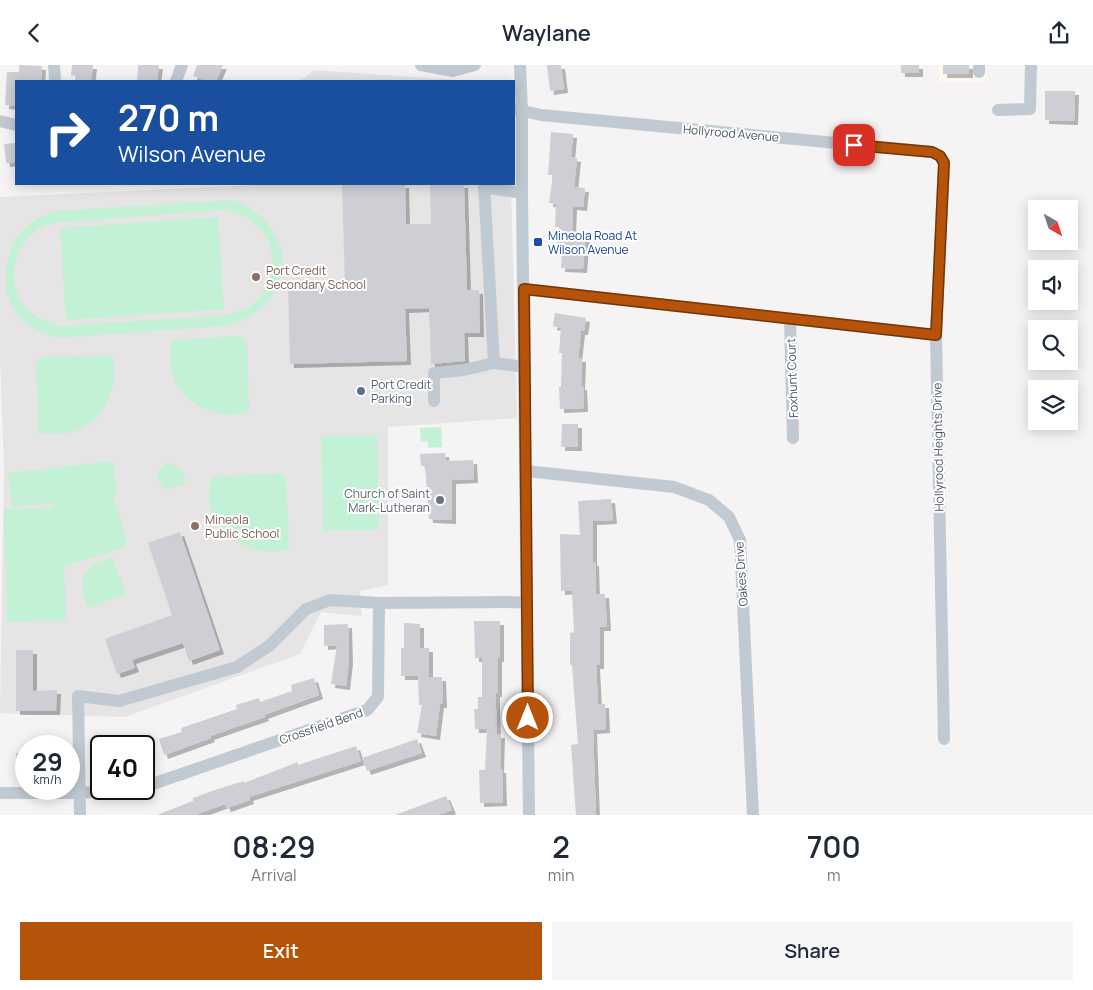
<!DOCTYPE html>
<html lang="en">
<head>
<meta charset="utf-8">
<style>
  :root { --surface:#fff; --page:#f6f6f7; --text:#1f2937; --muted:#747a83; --accent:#b45309 }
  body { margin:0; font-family:Manrope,sans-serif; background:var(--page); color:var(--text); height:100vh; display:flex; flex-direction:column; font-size:19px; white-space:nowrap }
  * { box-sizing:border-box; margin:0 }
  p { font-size:16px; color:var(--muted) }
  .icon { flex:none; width:28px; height:28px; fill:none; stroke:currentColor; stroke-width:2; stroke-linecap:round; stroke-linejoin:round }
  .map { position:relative; height:750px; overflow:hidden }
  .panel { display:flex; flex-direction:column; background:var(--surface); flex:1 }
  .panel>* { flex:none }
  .hud { position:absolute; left:15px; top:15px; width:500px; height:105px; border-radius:0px; box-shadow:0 2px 12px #0003; background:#1a4fa0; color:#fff; overflow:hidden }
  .needle { width:32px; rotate:141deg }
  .fabs { position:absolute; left:1028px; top:135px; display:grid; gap:10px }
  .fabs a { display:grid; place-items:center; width:50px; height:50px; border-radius:0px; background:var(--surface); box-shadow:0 2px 12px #0003; font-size:25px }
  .speed { position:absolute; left:15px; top:670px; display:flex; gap:10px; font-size:25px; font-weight:700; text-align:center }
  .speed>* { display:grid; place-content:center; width:65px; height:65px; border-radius:50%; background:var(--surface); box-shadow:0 2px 12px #0003; line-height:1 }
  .speed small { font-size:12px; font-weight:400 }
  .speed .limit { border:2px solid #111; border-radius:8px; background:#fff; color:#111 }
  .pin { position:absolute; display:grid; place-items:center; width:42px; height:42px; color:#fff; margin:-21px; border-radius:10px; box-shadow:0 2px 8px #0006 }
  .me { position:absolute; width:55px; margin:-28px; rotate:0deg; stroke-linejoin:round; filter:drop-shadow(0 0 4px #0008) }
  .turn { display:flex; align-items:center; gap:18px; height:105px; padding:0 20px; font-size:22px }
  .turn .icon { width:65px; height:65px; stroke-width:2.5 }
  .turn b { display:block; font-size:35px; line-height:42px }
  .eta { display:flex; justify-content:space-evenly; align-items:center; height:85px; text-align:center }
  .eta b { font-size:30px; font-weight:600; line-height:35px }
  .button { display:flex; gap:10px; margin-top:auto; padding:10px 20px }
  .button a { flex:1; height:58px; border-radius:0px; background:var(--accent); color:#fff; font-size:20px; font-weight:600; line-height:58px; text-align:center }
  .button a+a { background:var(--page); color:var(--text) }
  header { display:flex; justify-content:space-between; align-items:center; height:65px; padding:0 20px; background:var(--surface); font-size:22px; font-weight:600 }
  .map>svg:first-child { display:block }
  .commercial { fill:#fdf9ef }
  .education { fill:#e6e4e5 }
  .green { fill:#c3f1d5; fill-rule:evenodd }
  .building { fill:#cdcfd5; filter:url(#shadow) }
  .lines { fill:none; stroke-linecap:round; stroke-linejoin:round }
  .minor { stroke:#c1cad2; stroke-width:12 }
  .route-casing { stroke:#753606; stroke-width:12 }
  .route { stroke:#b45309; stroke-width:9 }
  .transit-dot { fill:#1a4fb4; stroke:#fff; stroke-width:2 }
  .education-dot { fill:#8d6e63; stroke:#fff; stroke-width:2 }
  .service-dot { fill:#5c6f8a; stroke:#fff; stroke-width:2 }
  .worship-dot { fill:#6b7280; stroke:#fff; stroke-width:2 }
  .labels { text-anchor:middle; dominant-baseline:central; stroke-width:4; stroke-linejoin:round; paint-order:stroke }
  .street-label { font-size:12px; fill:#4a5661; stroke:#fff }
  .transit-label { font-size:12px; fill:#164399; stroke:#fff; text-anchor:start }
  .education-label { font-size:12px; fill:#785e54; stroke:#fff; text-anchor:start }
  .service-label { font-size:12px; fill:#4e5e75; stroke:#fff; text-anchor:start }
  .worship-label { font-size:12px; fill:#5b616d; stroke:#fff; text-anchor:end }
</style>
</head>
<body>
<header><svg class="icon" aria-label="back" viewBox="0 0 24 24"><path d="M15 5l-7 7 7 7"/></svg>Waylane<svg class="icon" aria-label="share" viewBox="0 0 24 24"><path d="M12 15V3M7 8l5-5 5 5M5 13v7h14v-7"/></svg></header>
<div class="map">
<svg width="1093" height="750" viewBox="0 0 1093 750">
  <defs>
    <filter id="shadow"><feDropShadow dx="4" dy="4" stdDeviation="0" flood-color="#0004"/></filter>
  </defs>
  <rect width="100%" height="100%" fill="#f5f3f3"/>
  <path class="commercial" d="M 939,0 L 986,0 L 985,17 L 939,17 Z"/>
  <path class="education" d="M 314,5 L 472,16 L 300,16 Z
    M 278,119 L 511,119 L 517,353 L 388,362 L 388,520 L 360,526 L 362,551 L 321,547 L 300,589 L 125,652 L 0,648 L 4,403 L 0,292 L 0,132 Z"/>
  <path class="green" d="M 234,135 C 305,164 295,248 222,261 L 57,273 C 45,268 31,264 22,255 C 15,249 10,237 7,228 C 0,189 18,156 57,146 ZM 224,145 C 236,148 246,151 255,159 C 280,179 277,221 252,240 C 245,245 235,248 227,250 L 59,261 C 48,257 38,254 29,246 C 6,224 11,186 34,167 C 39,163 45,160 51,158 Z
    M 218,152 L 224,244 L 66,255 L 60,163 Z
    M 240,271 L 247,277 L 249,347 C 213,357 172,335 170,295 C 169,288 171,281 171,275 Z
    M 112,290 C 122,326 99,367 59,369 C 53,369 46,368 39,368 L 36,298 L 42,292 Z
    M 441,362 L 442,382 L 428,383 L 428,376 L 421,377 L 420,363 Z
    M 377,370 L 379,465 L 323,466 L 321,371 Z
    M 113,396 L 117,431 L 113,431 L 127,475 L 124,483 L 64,501 L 66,555 L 7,557 L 4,444 L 53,443 L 55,438 L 12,442 L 8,408 Z
    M 171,398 L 183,406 L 185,419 L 164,425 L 156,408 L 165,399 Z
    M 280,408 L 286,414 L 289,484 C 253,494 211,472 209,432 C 209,426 210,419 211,412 Z
    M 112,493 L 125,525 L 123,530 L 89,543 C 74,520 84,498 112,493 Z"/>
  <path class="building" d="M 19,0 L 42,1 L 41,16 L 16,16 L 16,41 L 5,40 L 7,7 L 19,7 Z
    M 72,0 L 93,0 L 91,16 L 75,16 L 76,11 L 71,10 Z
    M 138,0 L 159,0 L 157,16 L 137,16 Z
    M 197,0 L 223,0 L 216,16 L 207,16 L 193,11 Z
    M 547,0 L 561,0 L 564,24 L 550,26 Z
    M 901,0 L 919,0 L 919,8 L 901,8 Z
    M 943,0 L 969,0 L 969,9 L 943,9 Z
    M 1045,26 L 1075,26 L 1074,56 L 1045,55 Z
    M 551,67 L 573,69 L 571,92 L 577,93 L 574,122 L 585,123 L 583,142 L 573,141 L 572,166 L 586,168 L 583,204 L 561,203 L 562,184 L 556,184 L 559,162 L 555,162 L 556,139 L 549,138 L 553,110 L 548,110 Z
    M 16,78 L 16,97 L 6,98 L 4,79 Z
    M 342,119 L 405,119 L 406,159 L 431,159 L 430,119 L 464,119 L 467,225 L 479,225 L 480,268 L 464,268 L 465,296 L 431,299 L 429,243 L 405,244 L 407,296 L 290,299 L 288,221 L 345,219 Z
    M 555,248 L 586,253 L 584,266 L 581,266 L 578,293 L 582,293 L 581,321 L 583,321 L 584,343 L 560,344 L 559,322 L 561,322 L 562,288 L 559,288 L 561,263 L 553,261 Z
    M 562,359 L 578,359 L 578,382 L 561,382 Z
    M 445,388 L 446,396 L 473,395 L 474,414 L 452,415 L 452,455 L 429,454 L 425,401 L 421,401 L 420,389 Z
    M 611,434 L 613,455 L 593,456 L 593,497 L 595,497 L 596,529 L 605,529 L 607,562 L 600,562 L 600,600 L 596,600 L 598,639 L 605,639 L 606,664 L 593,665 L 596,750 L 576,750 L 571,680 L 578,679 L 572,600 L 570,600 L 570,568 L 574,567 L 572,525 L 561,526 L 560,469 L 580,470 L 578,436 Z
    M 180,467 L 220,585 L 189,596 L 183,578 L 132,595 L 135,603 L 117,609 L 105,574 L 172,550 L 148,478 Z
    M 474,556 L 500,556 L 500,593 L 498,593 L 498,628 L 496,628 L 496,644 L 497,669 L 501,669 L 500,704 L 502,704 L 503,737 L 480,738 L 479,705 L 485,705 L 487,664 L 475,664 L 474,644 L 478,644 L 478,632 L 482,632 L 482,593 L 475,593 Z
    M 404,558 L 420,559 L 420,583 L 429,583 L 429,612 L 442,612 L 443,639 L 440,639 L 436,671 L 417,668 L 422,640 L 419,640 L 418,611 L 401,611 L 401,583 L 404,583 Z
    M 348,559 L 349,595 L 346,621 L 331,619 L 337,580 L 324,581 L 324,560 Z
    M 16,585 L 33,585 L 33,626 L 57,625 L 56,646 L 16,646 Z
    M 314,613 L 319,630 L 264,650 L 265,652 L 210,671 L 211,673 L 164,690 L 159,674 L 182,667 L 181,663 L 237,644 L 236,640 L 259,633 L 260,637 L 292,626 L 291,620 Z
    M 417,674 L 422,688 L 367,706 L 362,693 Z
    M 356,681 L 361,696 L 249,732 L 250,735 L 227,743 L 225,739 L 195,750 L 157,750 L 193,736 L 193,733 L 215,725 L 244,716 L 244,718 L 298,697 L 298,700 Z
    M 16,688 L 26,688 L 26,705 L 17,705 Z
    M 446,731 L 452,745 L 438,750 L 395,750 Z"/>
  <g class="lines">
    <path class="minor" d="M 54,0 L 55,16
      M 421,0 L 453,6 L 475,0
      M 520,0 L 522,46 L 522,128 L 529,750
      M 979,0 L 979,7
      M 176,16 L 182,0
      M 514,44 L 541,50 L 932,87 L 940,91 L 944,97 L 936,270 L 944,674
      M 998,45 L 1030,44 L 1031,0
      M 0,56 L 16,60
      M 484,119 L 494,298 L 525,302
      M 484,122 L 522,128
      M 524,224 L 936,270
      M 790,254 L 793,373
      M 434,336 L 434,308 L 464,305 L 494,298
      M 526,406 L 674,422 L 709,435 L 729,452 L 740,475 L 753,750
      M 144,722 L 367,645 L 378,632 L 379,538 L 527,537
      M 0,728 L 80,728 L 132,724
      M 80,750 L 78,631 L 119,636 L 237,602 L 269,581 L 306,544 L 330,535 L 379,538"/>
  </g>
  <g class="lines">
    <defs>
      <path id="route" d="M 528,653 L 524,224 L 936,270 L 944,98 L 940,91 L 932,87 L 854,80"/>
    </defs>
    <use href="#route" class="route-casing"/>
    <use href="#route" class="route"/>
  </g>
  <rect class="transit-dot" x="533" y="172" width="10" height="10" rx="2.5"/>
  <g class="education-dot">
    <circle cx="256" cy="212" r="5"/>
    <circle cx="195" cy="461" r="5"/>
  </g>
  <circle class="service-dot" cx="361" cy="326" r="5"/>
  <circle class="worship-dot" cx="440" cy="435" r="5"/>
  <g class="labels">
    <g class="street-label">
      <text transform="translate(731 68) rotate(5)">Hollyrood Avenue</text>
      <text transform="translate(792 313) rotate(-92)">Foxhunt Court</text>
      <text transform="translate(938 382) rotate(-91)">Hollyrood Heights Drive</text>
      <text transform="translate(741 509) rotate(-94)">Oakes Drive</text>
      <text transform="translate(321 661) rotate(-19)">Crossfield Bend</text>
    </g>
    <g class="transit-label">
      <text x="548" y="170">Mineola Road At<tspan x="548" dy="14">Wilson Avenue</tspan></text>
    </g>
    <g class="education-label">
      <text x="266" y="205">Port Credit<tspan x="266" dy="14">Secondary School</tspan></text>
      <text x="205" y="454">Mineola<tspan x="205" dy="14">Public School</tspan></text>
    </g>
    <g class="service-label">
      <text x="371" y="319">Port Credit<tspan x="371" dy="14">Parking</tspan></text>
    </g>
    <g class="worship-label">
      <text x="430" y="428">Church of Saint<tspan x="430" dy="14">Mark-Lutheran</tspan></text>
    </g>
  </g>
</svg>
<div class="fabs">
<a><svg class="needle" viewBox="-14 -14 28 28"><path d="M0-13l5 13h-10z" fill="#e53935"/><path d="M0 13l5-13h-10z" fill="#747a83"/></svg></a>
<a><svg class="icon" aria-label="sound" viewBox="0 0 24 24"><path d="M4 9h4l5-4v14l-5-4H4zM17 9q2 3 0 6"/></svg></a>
<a><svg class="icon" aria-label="search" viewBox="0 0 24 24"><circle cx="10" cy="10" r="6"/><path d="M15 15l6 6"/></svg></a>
<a><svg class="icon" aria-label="layers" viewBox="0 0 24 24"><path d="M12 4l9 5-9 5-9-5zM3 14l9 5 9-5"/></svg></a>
</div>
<div class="speed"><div>29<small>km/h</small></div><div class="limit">40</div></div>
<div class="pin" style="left:854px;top:80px;background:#d93025"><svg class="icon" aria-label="arrive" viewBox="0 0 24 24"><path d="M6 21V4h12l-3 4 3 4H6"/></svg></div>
<svg class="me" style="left:528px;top:653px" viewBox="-20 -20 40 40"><circle r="17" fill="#b45309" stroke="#fff" stroke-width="3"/><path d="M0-11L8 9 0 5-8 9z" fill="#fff"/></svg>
<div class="hud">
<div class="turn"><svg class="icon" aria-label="right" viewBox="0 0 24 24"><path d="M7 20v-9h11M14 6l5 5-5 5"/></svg><div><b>270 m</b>Wilson Avenue</div></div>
</div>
</div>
<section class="panel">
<div class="eta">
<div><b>08:29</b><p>Arrival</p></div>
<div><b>2</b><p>min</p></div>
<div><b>700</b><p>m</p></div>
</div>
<div class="button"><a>Exit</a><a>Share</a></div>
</section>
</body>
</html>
